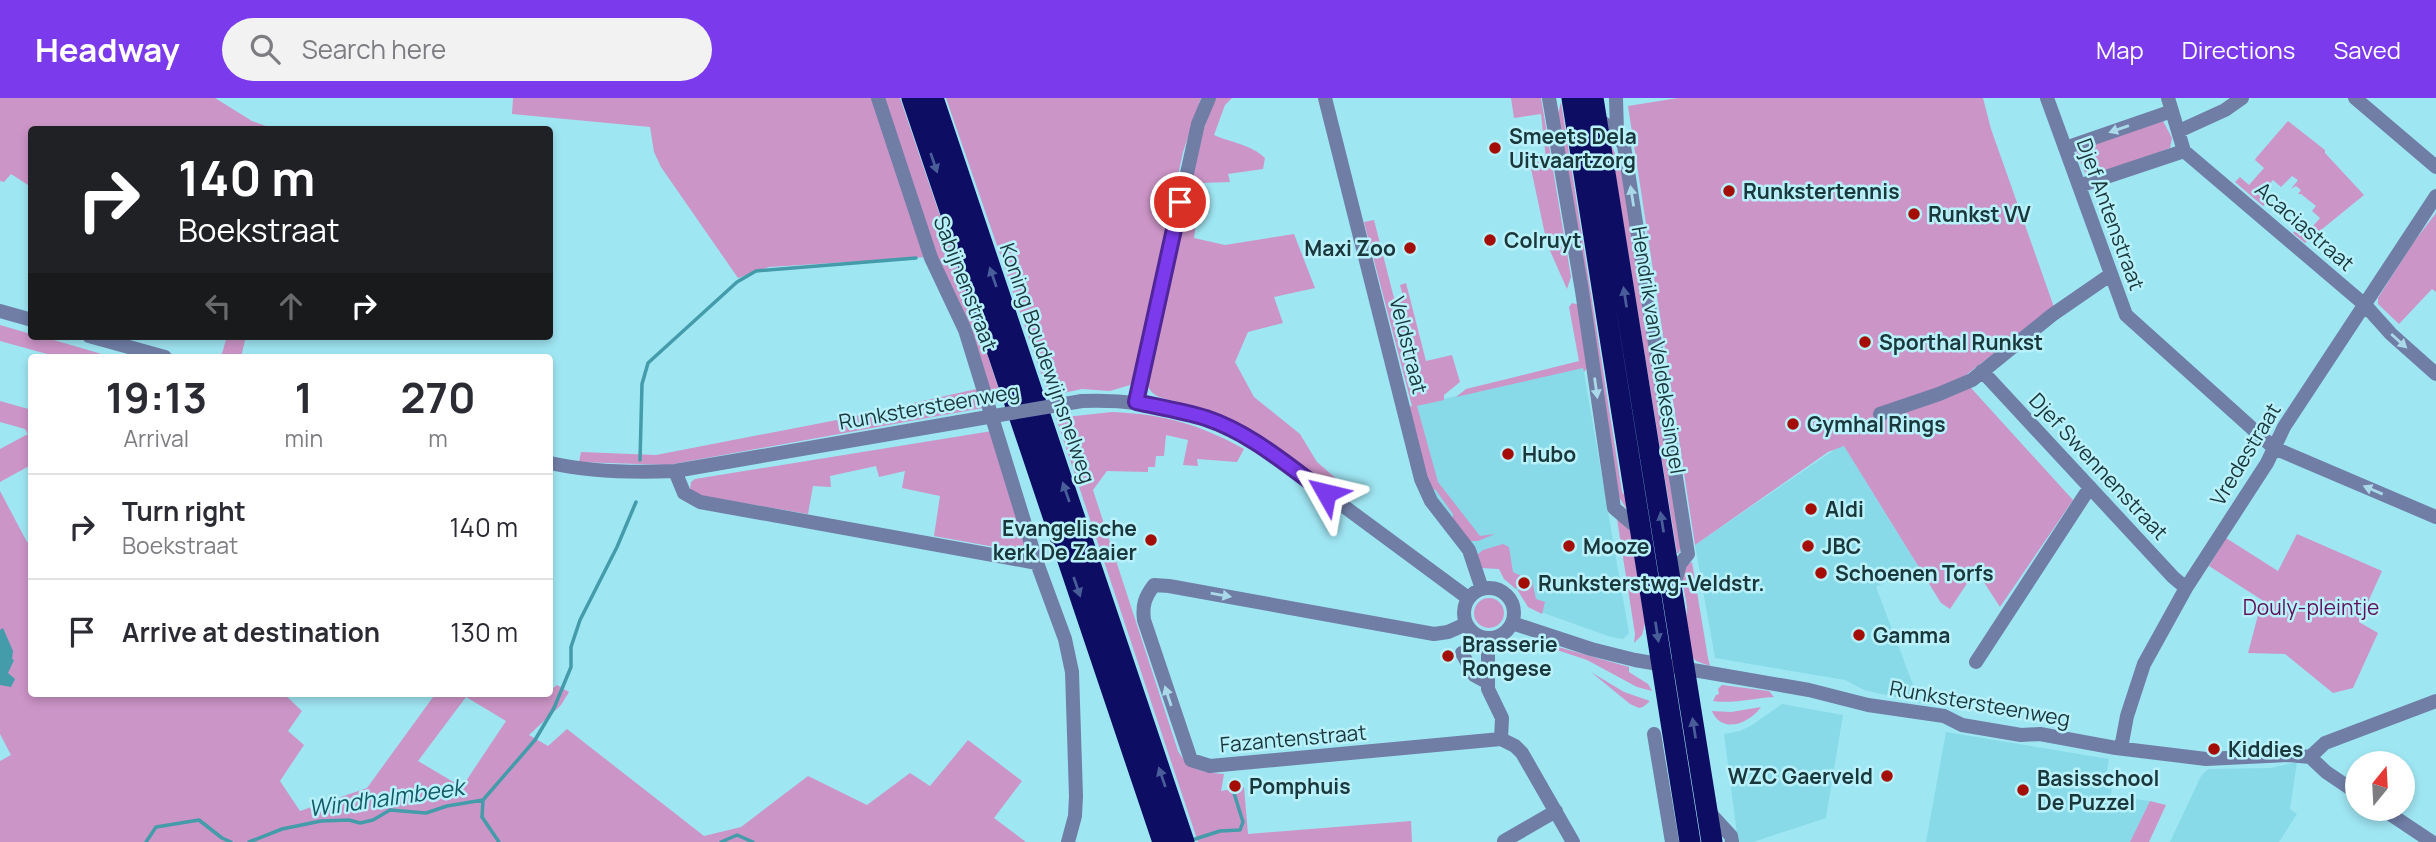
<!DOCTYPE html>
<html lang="en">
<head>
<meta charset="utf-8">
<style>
  :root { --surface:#fff; --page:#f2f2f3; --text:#2b2b33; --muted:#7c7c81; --line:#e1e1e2; --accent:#7c3aed }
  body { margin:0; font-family:Manrope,sans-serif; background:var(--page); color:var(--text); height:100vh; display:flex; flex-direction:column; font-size:26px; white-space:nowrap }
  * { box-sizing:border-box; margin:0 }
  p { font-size:23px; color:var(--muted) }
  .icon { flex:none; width:38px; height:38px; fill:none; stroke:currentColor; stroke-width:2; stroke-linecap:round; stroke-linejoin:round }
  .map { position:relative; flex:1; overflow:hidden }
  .sheet { position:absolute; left:28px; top:256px; width:525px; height:343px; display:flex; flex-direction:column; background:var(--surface); border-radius:7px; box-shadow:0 4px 10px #0003 }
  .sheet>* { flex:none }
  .hud { position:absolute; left:28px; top:28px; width:525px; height:214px; border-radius:7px; box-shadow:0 4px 10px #0003; background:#202124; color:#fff; overflow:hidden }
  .needle { width:46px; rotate:18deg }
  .tools { position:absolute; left:2345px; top:653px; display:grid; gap:14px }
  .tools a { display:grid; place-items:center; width:70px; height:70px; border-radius:50%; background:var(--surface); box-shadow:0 4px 10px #0003; font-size:35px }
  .pin { position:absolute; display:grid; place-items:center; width:60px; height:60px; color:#fff; margin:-30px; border:4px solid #fff; border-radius:50%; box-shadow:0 2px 7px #0007 }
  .me { position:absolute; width:77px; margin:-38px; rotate:307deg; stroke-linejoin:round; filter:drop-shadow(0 0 5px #0008) }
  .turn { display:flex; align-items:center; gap:24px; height:147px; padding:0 35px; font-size:32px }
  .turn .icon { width:91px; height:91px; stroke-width:2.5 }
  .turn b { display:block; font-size:49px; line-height:60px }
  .lanes { display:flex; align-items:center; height:66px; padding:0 35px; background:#0003; justify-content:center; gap:35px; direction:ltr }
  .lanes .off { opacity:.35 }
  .eta { display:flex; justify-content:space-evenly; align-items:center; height:119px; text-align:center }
  .eta b { font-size:42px; font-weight:700; line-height:49px }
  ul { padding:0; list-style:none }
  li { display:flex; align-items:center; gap:21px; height:105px; padding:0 35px; border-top:2px solid var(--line) }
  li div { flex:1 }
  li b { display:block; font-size:26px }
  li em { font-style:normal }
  header { display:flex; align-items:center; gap:42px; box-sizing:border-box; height:98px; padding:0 35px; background:var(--accent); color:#fff }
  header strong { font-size:33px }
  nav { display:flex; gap:38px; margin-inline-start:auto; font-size:24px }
  .search { width:490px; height:63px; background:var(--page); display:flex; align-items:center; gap:18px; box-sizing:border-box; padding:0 24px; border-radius:38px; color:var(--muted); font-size:26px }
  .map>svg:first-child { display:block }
  .built { fill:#88dae8 }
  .green { fill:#cc95c7; fill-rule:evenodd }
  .water { fill:#449ba9 }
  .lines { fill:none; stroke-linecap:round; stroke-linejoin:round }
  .stream { stroke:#449ba9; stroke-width:3.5 }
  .minor { stroke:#707ea6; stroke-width:14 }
  .highway { stroke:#0d0d63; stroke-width:21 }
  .minor-bridge { stroke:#707ea6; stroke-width:14 }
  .oneway { fill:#aadaea }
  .oneway2 { fill:#495d98 }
  .route-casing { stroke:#51269a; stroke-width:18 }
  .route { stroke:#7c3aed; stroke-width:12 }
  .poi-dot { fill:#a40d06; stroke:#b9f1fb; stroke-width:2.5 }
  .labels { text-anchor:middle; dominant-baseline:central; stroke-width:5; stroke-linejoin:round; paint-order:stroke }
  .poi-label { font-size:21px; font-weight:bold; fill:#1a373c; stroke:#b9f1fb; text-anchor:start }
  .street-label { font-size:21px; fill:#1a373c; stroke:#b9f1fb }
  .park-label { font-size:21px; fill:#5e125b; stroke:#b9f1fb }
  .water-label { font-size:23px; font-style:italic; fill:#125b66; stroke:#b9f1fb }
</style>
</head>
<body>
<header>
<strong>Headway</strong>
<div class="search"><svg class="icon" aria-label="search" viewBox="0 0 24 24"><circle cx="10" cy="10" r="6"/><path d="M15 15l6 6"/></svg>Search here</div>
<nav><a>Map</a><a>Directions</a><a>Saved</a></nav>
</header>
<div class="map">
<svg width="2436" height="744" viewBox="0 0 2436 744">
  <rect width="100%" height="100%" fill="#9fe6f3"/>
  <path class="built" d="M 1583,269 L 1629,535 L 1623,541 L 1611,539 L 1538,513 L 1504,480 L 1500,471 L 1482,470 L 1425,382 L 1408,309 Z
    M 1843,346 L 1918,468 L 1876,489 L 1920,605 L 1864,592 L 1845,582 L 1715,560 L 1695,447 Z
    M 1782,606 L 1843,617 L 1826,720 L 1753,744 L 1738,744 L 1724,636 L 1740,633 L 1752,627 Z
    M 1946,634 L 2109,661 L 2105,685 L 2112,687 L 2111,698 L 2150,703 L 2130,744 L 1926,744 Z
    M 2297,664 L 2290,711 L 2297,716 L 2279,744 L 2170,744 L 2201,678 L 2208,671 L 2271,670 Z"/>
  <path class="green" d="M 0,0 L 215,0 L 252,23 L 274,31 L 32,32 L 31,89 L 11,76 L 4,84 L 0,83 Z
    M 513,0 L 872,0 L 927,159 L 769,169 L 738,180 L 661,69 L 654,54 L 650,29 L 512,16 Z
    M 882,0 L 900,0 L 1003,303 L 996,305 L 937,160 Z
    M 946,0 L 1201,0 L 1183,54 L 1134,279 L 1130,287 L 1110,293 L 1082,291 L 1049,298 Z
    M 1215,0 L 1232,0 L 1225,7 L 1214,37 C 1232,45 1250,46 1265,60 L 1263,71 L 1228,76 L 1230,84 L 1201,85 L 1194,140 L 1225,147 L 1294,136 L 1315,190 L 1274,199 L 1283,225 L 1248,234 L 1235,264 L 1254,299 L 1300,336 L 1317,364 L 1339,383 L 1333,391 L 1266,344 L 1218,316 L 1159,299 C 1148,294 1147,287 1146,275 L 1204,30 Z
    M 1511,0 L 1541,0 L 1571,179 L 1567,191 L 1547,146 L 1530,66 L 1546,61 L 1541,16 L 1514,20 Z
    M 1678,0 L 1983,0 L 1991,31 L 2054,209 L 1962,280 L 2073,402 L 2000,509 L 1976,472 L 1950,511 L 1941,505 L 1844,348 L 1828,354 L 1695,447 L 1628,8 Z
    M 1561,4 L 1622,394 L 1629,402 L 1628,413 L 1618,398 L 1558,16 Z
    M 2162,21 L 2172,40 L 2170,50 L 2103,75 L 2093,77 L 2085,75 L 2075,50 Z
    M 2288,23 L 2325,52 L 2325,55 L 2364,97 L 2305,145 L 2293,135 L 2298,129 L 2306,136 L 2320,120 L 2312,113 L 2316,108 L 2301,96 L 2298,96 L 2301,92 L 2296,88 L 2291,91 L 2298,82 L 2292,78 L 2281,89 L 2273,82 L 2260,96 L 2269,103 L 2263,108 L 2235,84 L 2240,79 L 2249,87 L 2264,70 L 2255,62 L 2256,60 Z
    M 1610,44 L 1622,71 L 1681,447 L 1679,455 L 1677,455 Z
    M 2436,115 L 2436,194 L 2432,191 L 2399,226 L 2378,206 L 2378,200 L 2413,145 Z
    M 1374,122 L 1394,200 L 1403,198 L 1400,187 L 1406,185 L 1426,263 L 1452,257 L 1460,284 L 1444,297 L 1444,302 L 1417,308 L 1438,384 L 1480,438 L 1495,436 L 1478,443 L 1469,443 L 1453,424 L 1453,416 L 1435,391 L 1432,393 L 1426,380 L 1409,309 L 1412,308 L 1364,124 Z
    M 1572,205 L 1580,207 L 1587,270 L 1584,274 L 1583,270 L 1456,299 L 1466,291 L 1579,263 L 1569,209 Z
    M 0,227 L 31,236 L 32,238 L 40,238 L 112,259 L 58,259 L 0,243 Z
    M 227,238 L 246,238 L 241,259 L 221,259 Z
    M 981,290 L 988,309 L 668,367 L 579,364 L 581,354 L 656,357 L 842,321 Z
    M 0,303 L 32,312 L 31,367 L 0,384 L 0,351 L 28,336 L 25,331 L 0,324 Z
    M 1112,314 C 1163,316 1199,326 1244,351 L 1237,364 L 1197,361 L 1198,368 L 1183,367 L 1188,342 L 1166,337 L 1164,358 L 1156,358 L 1155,369 L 1148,369 L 1148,374 L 1107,373 L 1093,392 L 1178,653 C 1189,673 1202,674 1224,676 L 1221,693 L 1244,689 L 1248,736 L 1411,723 L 1412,744 L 1198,744 L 1056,320 Z
    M 992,333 L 1028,455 L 934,438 L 940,398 L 902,390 L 905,373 L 879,379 L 876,368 L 830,378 L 831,389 L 813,388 L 808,416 L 696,397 L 690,391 L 691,384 L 695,381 Z
    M 0,393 L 27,444 L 31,442 L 32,595 L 283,595 L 302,613 L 288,633 L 304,647 L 280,683 L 300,713 L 367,690 L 436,595 L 530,595 C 543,600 547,595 557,587 L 569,594 L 561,607 L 529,637 L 548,648 L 567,631 L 704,738 L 741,729 L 808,678 L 867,707 L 910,675 L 930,688 L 968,642 L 1022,683 L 994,720 L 1026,744 L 0,744 L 0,663 L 11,657 L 0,636 ZM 466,599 L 506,623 L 462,689 L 418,663 Z
    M 1617,421 L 1634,435 L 1635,464 L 1645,525 L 1642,537 L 1634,545 L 1635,536 Z
    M 2297,436 L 2382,473 L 2359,524 L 2378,535 L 2353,590 L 2333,595 L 2285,556 L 2248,555 L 2262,502 L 2209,468 L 2226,440 L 2278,473 Z
    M 1503,446 L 1509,449 L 1513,474 L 1532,483 L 1536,501 L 1545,504 L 1542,516 L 1528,509 L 1518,493 L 1521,487 L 1526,489 L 1529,484 L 1521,481 L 1516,491 L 1504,481 L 1499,471 L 1482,470 L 1477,457 L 1483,452 Z
    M 1692,464 L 1708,560 L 1710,568 L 1696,563 L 1691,557 L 1686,532 L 1687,509 L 1682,480 L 1685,468 Z
    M1474 515a15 15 0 1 1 30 0a15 15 0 1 1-30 0Z
    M 1551,547 L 1629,569 L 1629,574 L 1648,586 L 1652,593 L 1637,589 L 1587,562 L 1551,550 Z
    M 1591,574 L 1624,594 L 1650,603 L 1643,609 L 1639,610 L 1630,606 Z
    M 1722,587 L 1769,593 L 1774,599 C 1754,600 1733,606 1713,603 L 1716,597 L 1719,596 L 1718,591 Z
    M 1761,609 C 1750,625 1722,637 1712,613 L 1731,614 Z
    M 2150,703 L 2166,707 L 2149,744 L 2130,744 Z"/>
  <path class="water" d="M 3,530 L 13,553 L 12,561 L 14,562 L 8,575 L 15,581 L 11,589 L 0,587 L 0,532 Z"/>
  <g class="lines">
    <path class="stream" d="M 640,362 L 642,286 L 648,265 L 737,184 L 756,173 L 916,160
      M 483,702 L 535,642 L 554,610 L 571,569 L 571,549 L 580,522 L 617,449 L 636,404
      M 1192,742 L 1220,733 L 1240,732 L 1243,724 L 1234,695
      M 146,744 L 156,729 L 199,722 L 222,740 L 231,744
      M 249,744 L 282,731 L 321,723 L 349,722 L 360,725 L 373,722 L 390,712 L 426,715 L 447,708 L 483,702 L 482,719 L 499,744
      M 721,744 L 737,737 L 753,744"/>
    <path class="minor" d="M 878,0 L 931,160 L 965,232 L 1037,465 L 1065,541 L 1072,574 L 1076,698 L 1075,718 L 1068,744
      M 1325,0 L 1421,381 L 1431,403 L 1469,452 L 1482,491
      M 1549,0 L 1582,193 L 1614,410 L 1641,433
      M 1616,0 L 1617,34
      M 2047,0 L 2126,217 L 2274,350 L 2436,419
      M 2168,0 L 2184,53 L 2365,207 L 2391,236 L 2436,276
      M 2355,0 L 2436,69
      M 1596,20 L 1617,34 L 1624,48 L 1688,456 L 1680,466 L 1674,488
      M 2179,33 L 2225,12 L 2242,0
      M 2065,50 L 2172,13
      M 2079,88 L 2184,53
      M 0,213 L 32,222
      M 89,238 L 165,259
      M 1982,273 L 2173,479 L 2186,490
      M 1082,303 C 1149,300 1207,316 1265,350 L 1468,500
      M 1136,304 L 1198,26 L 1209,0
      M 1880,316 L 1939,296 L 1972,282 L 2052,217 L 2110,177
      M 550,365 C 591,374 633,375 675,373 L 959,324
      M 675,373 L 684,395 L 700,404 L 1037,465
      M1464 515a25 25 0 1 1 50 0a25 25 0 1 1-50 0Z
      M 1512,525 L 1591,551 L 1635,562 L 1809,592 L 1868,607 L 1944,618 L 1962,627 L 2021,637 L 2040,636 L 2116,650 L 2206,661 L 2289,657 L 2310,659
      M 1466,526 L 1448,534 L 1434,536 L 1169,488 L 1154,487 C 1145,499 1142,507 1144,522 L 1191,662 L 1210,668 L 1501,641 L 1515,648 L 1522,655 L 1573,744
      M 1488,540 L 1488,591 L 1502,620 L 1501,641
      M 1462,555 L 1474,577 L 1487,584
      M 1976,564 L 2090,389
      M 1654,636 L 1672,744
      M 2121,650 L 2127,618 L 2144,566 L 2186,490 L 2267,365 L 2284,329 L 2436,98
      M 2310,659 L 2325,645 L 2436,603
      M 2310,659 L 2326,674 L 2357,695
      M 2381,710 L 2432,744
      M 1708,713 L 1731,738 L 1732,744
      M 1504,743 L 1556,713"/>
    <path class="highway" d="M 912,0 L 1163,744
      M 933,0 L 1184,744
      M 1572,0 L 1690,744
      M 1593,0 L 1712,744"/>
    <path class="minor-bridge" d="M 959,324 L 1082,303"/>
  </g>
  <defs><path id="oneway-solid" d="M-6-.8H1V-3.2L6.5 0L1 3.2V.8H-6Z" transform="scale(1.75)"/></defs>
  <g class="oneway">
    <use href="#oneway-solid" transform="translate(2119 31) rotate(161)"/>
    <use href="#oneway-solid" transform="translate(1632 98) rotate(-99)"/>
    <use href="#oneway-solid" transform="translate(2399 243) rotate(42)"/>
    <use href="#oneway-solid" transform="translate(1596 290) rotate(82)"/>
    <use href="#oneway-solid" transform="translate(2373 392) rotate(-157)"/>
    <use href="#oneway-solid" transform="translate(1221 497) rotate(10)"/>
    <use href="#oneway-solid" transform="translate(1168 598) rotate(-108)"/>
  </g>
  <g class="oneway2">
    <use href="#oneway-solid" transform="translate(934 65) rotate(71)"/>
    <use href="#oneway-solid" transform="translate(993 179) rotate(-109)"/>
    <use href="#oneway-solid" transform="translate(1625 199) rotate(-99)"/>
    <use href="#oneway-solid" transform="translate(1066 394) rotate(-109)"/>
    <use href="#oneway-solid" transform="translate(1662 424) rotate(-99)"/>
    <use href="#oneway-solid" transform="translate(1077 489) rotate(71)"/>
    <use href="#oneway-solid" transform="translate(1657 534) rotate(81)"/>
    <use href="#oneway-solid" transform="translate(1694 630) rotate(-99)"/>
    <use href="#oneway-solid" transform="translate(1162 679) rotate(-109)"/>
  </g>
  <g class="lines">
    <defs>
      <path id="route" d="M 1180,104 L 1136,304 C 1159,309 1183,313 1206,320 C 1251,335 1288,368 1326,395"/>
    </defs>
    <use href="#route" class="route-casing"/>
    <use href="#route" class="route"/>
  </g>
  <g class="poi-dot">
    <circle cx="1495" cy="50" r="7"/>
    <circle cx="1729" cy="93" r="7"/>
    <circle cx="1914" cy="116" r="7"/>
    <circle cx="1490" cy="142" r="7"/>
    <circle cx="1410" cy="150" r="7"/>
    <circle cx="1865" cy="244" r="7"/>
    <circle cx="1793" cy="326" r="7"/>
    <circle cx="1508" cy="356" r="7"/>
    <circle cx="1811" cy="411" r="7"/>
    <circle cx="1151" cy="442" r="7"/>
    <circle cx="1569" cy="448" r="7"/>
    <circle cx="1808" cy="448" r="7"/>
    <circle cx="1821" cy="475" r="7"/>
    <circle cx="1524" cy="485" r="7"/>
    <circle cx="1859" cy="537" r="7"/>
    <circle cx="1448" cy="558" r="7"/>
    <circle cx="2214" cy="651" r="7"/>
    <circle cx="1887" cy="678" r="7"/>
    <circle cx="1235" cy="688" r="7"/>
    <circle cx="2023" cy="692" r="7"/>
  </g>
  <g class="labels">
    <g class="poi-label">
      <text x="1509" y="38">Smeets Dela<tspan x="1509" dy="24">Uitvaartzorg</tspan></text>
      <text x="1743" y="93">Runkstertennis</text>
      <text x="1928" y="116">Runkst VV</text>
      <text x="1504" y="142">Colruyt</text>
      <text x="1396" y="150" text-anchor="end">Maxi Zoo</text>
      <text x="1879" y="244">Sporthal Runkst</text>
      <text x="1807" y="326">Gymhal Rings</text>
      <text x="1522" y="356">Hubo</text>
      <text x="1825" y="411">Aldi</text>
      <text x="1137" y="430" text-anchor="end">Evangelische<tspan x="1137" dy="24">kerk De Zaaier</tspan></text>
      <text x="1583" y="448">Mooze</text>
      <text x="1822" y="448">JBC</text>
      <text x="1835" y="475">Schoenen Torfs</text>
      <text x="1538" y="485">Runksterstwg-Veldstr.</text>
      <text x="1873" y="537">Gamma</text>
      <text x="1462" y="546">Brasserie<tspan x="1462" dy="24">Rongese</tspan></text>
      <text x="2228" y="651">Kiddies</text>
      <text x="1873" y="678" text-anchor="end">WZC Gaerveld</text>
      <text x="2037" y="680">Basisschool<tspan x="2037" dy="24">De Puzzel</tspan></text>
      <text x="1249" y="688">Pomphuis</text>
    </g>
    <g class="street-label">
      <text transform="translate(2111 116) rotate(70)">Djef Antenstraat</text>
      <text transform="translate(2305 128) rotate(41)">Acaciastraat</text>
      <text transform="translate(966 185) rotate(69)">Sabijnenstraat</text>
      <text transform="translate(1409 247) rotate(76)">Veldstraat</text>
      <text transform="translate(1659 252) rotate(81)">Hendrik van Veldekesingel</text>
      <text transform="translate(1048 265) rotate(71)">Koning Boudewijnsnelweg</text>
      <text transform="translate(929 308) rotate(-10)">Runkstersteenweg</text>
      <text transform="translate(2245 356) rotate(-59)">Vredestraat</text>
      <text transform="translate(2099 368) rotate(47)">Djef Swennenstraat</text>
      <text transform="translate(1980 605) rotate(10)">Runkstersteenweg</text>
      <text transform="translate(1293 640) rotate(-5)">Fazantenstraat</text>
    </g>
    <g class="park-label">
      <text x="2311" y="509">Douly-pleintje</text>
    </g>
    <g class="water-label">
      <text transform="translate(386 699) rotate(-8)">Windhalmbeek</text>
    </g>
  </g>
</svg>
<div class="tools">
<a><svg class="needle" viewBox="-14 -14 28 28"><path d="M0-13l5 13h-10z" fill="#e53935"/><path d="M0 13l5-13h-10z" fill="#7c7c81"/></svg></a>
</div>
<div class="pin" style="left:1180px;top:104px;background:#d93025"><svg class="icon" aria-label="arrive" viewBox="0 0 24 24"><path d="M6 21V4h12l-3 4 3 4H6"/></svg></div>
<svg class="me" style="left:1326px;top:395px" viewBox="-20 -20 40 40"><path d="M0-17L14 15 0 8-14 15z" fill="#7c3aed" stroke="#fff" stroke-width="4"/></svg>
<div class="hud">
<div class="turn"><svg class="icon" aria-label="right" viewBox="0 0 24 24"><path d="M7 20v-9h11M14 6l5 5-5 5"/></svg><div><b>140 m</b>Boekstraat</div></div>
<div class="lanes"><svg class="icon off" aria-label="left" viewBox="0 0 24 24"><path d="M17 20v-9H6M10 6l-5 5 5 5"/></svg><svg class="icon off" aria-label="ahead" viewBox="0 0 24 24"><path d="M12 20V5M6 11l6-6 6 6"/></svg><svg class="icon" aria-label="right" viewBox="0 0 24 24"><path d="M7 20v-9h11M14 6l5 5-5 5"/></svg></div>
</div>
<section class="sheet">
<div class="eta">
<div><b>19:13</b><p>Arrival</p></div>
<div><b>1</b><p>min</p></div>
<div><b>270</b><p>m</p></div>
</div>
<ul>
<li><svg class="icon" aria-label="right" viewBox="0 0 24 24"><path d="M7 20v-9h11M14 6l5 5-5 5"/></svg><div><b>Turn right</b><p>Boekstraat</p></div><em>140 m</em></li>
<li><svg class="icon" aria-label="arrive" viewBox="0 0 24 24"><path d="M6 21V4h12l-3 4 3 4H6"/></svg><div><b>Arrive at destination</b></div><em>130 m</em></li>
</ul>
</section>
</div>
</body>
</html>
